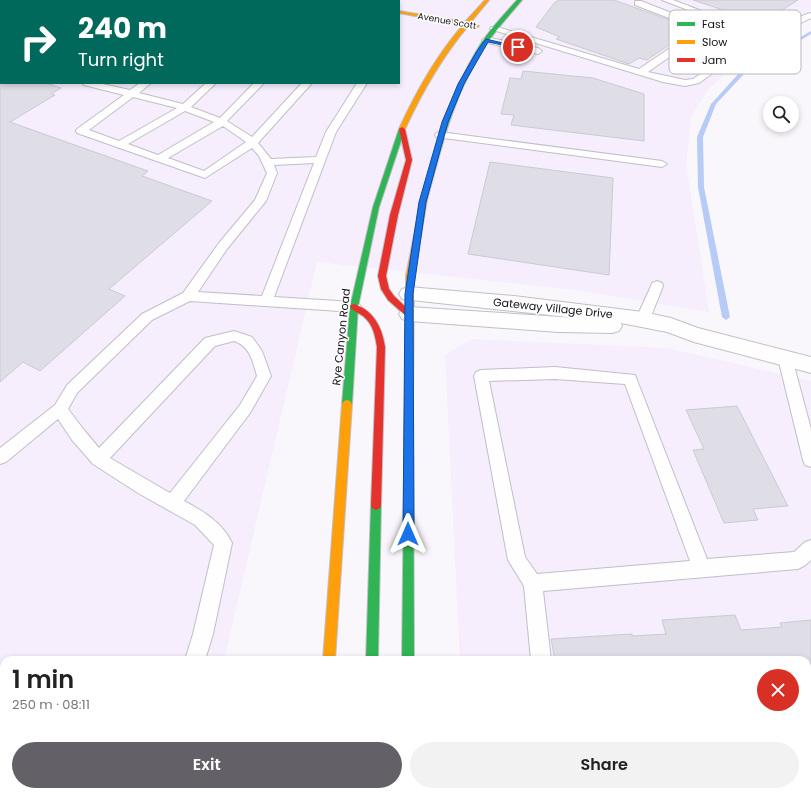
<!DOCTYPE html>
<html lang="en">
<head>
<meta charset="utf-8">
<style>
  :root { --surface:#fff; --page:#f2f2f2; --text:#222; --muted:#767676; --accent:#646068 }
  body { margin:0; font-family:Poppins,sans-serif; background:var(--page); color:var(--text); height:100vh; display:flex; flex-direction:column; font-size:15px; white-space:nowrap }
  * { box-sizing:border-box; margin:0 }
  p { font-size:13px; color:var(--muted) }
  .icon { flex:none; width:22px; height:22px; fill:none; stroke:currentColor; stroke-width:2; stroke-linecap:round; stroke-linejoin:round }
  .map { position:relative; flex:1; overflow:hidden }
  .details { position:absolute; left:0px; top:656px; width:811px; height:140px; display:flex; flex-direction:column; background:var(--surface); border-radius:12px 12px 0 0; box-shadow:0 2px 6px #0003 }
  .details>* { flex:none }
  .top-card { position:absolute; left:0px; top:0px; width:400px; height:84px; box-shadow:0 2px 6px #0003; background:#00695c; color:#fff; overflow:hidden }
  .fabs { position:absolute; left:763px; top:96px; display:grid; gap:8px }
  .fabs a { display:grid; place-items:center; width:36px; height:36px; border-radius:50%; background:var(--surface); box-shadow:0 2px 6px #0003; font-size:20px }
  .pin { position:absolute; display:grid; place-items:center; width:34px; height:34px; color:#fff; margin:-17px; border:2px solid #fff; border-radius:50%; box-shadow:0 1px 4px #0007 }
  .me { position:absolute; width:44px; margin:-22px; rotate:0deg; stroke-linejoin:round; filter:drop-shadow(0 0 3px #0008) }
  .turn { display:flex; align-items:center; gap:14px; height:84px; padding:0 12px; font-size:18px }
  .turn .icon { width:52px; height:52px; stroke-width:2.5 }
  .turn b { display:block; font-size:28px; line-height:34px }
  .round { display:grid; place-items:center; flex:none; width:42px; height:42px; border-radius:21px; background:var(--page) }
  .headline { display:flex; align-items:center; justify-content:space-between; height:68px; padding:0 12px }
  h1 { font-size:24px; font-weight:600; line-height:30px }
  .action { display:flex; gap:8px; margin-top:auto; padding:8px 12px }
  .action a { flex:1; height:46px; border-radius:24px; background:var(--accent); color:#fff; font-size:16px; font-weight:600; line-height:46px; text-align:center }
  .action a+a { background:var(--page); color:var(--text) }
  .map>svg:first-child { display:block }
  .built { fill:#f6edfd; fill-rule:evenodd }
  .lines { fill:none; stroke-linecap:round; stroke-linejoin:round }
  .stream { fill:#b7cbf6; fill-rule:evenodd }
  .building { fill:#dfdde6; stroke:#cbcad2 }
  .lane-casing { stroke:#c2bec6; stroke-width:2 }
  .street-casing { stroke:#c2bec6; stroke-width:2 }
  .fast-casing { stroke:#c2bec6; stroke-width:2 }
  .slow-casing { stroke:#c2bec6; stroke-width:2 }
  .jam-casing { stroke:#c2bec6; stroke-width:2 }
  .lane { fill:#fefeff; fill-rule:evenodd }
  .street { fill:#fefeff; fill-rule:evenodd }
  .fast { fill:#30b455; fill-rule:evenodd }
  .slow { fill:#ff9f0a; fill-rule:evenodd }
  .jam { fill:#e5322d; fill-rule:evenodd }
  .route { fill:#1a73e8; stroke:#114b97 }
  .labels { text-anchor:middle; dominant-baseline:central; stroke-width:3; stroke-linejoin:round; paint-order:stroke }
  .far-street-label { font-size:9px; fill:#140e19; stroke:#fff }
  .street-label { font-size:11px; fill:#140e19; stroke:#fff }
  .key { fill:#fff; stroke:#b8b7ba; stroke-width:1 }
  .key-label { font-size:11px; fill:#140e19 }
</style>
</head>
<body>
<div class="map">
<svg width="811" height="796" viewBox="0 0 811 796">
  <rect width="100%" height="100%" fill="#faf7fc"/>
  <path class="built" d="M 0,0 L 811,0 L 811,18 L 740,60 L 708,90 L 691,117 L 686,164 L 709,312 L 583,291 L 317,262 L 224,660 L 4,660 L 4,792 L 193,792 L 192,796 L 0,796 ZM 1,1 L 399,1 L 399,83 L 1,83 Z
    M 471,339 L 667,348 L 811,381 L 811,796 L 467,796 L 467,792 L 807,792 L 807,660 L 460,660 L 445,355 Z"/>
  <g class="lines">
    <path class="stream" d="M 811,31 L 811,34 L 744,74 L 716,104 L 703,137 L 704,187 L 730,317 L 726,320 L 722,317 L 698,187 L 697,137 L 711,104 L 740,72 Z"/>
  </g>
  <path class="building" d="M 560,0 L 614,0 L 686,26 L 677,32 L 685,34 L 647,60 L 639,58 L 629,64 L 556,39 L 560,37 L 536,27 L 555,2 Z
    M 693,0 L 798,0 L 762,23 Z
    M 0,68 L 1,83 L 46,83 L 61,88 L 51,94 L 55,95 L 10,122 L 148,171 L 142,176 L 212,201 L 109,289 L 125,296 L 40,371 L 23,362 L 0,382 Z
    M 523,71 L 593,78 L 644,94 L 644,141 L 511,125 L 514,115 L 501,114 L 510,78 L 521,79 Z
    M 490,162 L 613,178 L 609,275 L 468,254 Z
    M 737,406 L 788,506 L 753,509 L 758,520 L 724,523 L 693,450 L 704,449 L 686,410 Z
    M 735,615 L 741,630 L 782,627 L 780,623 L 811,620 L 811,796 L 587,796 L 586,792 L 807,792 L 807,660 L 555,660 L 551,639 L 632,634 L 632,636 L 666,634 L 662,620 Z"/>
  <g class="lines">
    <defs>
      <path id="lane" d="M 181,0 L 192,0 L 193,1 L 182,1 Z
        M 662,0 L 673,0 C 701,10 752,34 780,27 C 791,24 800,15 811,13 L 811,18 L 785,31 L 766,33 L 719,22 Z
        M 635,1 L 641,1 L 740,40 L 746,46 L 745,50 L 699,83 L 685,86 L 663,82 L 490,29 L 491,27 L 497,27 L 639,69 L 698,29 L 635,5 ZM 705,32 L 734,44 L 738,47 L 737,49 L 693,79 L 685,80 L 648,72 Z
        M 0,28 L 1,28 L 1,34 L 0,34 Z
        M 486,37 L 538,48 L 542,51 L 538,54 L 483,42 L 482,40 Z
        M 0,53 L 1,53 L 1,59 L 0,59 Z
        M 82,83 L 98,83 L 130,90 L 140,83 L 151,83 L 139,93 L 183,104 L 206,83 L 216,83 L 191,107 L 220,118 L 254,83 L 264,83 L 227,121 L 252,137 L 302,83 L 312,83 L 258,143 L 271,159 L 316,157 L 326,132 L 357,83 L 367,83 L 336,132 L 274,297 L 354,302 L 359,304 L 361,307 L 359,310 L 354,312 L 190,301 L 152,320 L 77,393 L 68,409 L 84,430 L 99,448 L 205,338 L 234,331 L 252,337 L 262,351 L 271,376 L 250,413 L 184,501 C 203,511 223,523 232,543 L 213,634 L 205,660 L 185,660 L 193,634 L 214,545 L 195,525 L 138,493 L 93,464 L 72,440 L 58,419 L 6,462 L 0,464 L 0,448 L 55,405 L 67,385 L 142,314 L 183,293 L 219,243 L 255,200 L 267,173 L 259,156 L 252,148 L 205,178 L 77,133 L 76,131 L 77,129 L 124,95 L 84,85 ZM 133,97 L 177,108 L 119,141 L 89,130 ZM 185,111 L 214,122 L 158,155 L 128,144 ZM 223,126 L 246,142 L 204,171 L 168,158 ZM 314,163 L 262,296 L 198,292 L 227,249 L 266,201 L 277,173 L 274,165 ZM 234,341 C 250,346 253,362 257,376 L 240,405 L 170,493 L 110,458 L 215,346 Z
        M 440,132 L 662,161 L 667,164 L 662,167 L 436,137 L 435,135 L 436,133 Z
        M 657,281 L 662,283 L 663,286 L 650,319 L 648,323 L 643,324 L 638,323 L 636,319 L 651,286 L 652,283 Z
        M 785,353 L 790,354 L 792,358 L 811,429 L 811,467 L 805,465 L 803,460 L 778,358 L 780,354 Z
        M 555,367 L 635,375 L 707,559 L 794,552 L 805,542 L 811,540 L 811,560 L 804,566 L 798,569 L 543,591 L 551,660 L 531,660 L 524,586 L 508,560 L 474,376 L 476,372 L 481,370 ZM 555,379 L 625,384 L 690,561 L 537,574 L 525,557 L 489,381 Z
        M 0,769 L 4,770 L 4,792 L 0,791 Z
        M 545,792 L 567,792 L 567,796 L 545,796 Z"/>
      <path id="street" d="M 409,287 L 514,296 L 643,312 L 671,318 L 698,328 L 811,357 L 811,373 L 694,342 L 667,332 L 621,323 L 622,326 L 619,331 L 612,333 L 558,332 L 409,321 L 402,319 L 399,314 L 402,309 L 409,307 L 577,318 L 402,299 L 399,294 L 402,289 Z"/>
      <path id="fast" d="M 270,0 L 279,0 L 279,1 L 270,1 Z
        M 517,0 L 522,0 C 509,16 495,30 484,48 C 454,93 441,148 427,200 L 426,201 L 422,201 L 421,200 C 435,148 449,96 477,50 C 488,31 503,16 517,0 Z
        M 402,127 L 405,129 L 379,207 L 358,307 L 352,404 L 350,407 L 344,407 L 342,404 L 350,307 L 373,207 L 399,129 Z
        M 409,391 L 412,392 L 413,395 L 414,660 L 402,660 L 405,395 L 406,392 Z
        M 376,500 L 380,502 L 381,505 L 378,660 L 366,660 L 371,505 L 372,502 Z
        M 382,792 L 396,792 L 397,796 L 383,796 Z"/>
      <path id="slow" d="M 329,0 L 338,0 L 338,1 L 329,1 Z
        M 485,0 L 489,0 L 470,23 L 479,26 L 477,27 L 468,26 C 442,57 422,92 405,129 L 400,130 L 399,129 C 416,92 436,56 463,25 L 399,13 L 399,11 L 465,22 Z
        M 424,198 L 427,200 L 414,276 L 413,395 L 412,398 L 406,398 L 405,395 L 406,276 L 421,200 Z
        M 347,400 L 350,401 L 352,404 L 335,660 L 323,660 L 342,404 L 344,401 Z"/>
      <path id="jam" d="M 402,127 L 405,129 L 412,160 L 398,215 L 386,276 L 389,289 L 394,296 L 413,314 L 409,317 L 406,316 L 388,300 L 381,289 L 378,276 L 390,215 L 406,160 L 399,129 Z
        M 354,304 C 374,311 382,327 385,347 L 381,505 L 380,508 L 376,510 L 372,508 L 371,505 L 377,347 C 375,335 373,324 363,316 C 359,313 353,311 350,307 L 351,305 Z
        M 310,792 L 324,792 L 324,796 L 310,796 Z
        M 401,792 L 415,792 L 415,796 L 401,796 Z"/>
    </defs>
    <use href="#lane" class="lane-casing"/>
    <use href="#street" class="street-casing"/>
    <use href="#fast" class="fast-casing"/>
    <use href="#slow" class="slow-casing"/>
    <use href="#jam" class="jam-casing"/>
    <use href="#lane" class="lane"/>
    <use href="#street" class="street"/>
    <use href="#fast" class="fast"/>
    <use href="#slow" class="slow"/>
    <use href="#jam" class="jam"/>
  </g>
  <path class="route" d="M 486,39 L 520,47 L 518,48 L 488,42 L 464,84 L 448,122 L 426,202 L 413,294 L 414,534 L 412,538 L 408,539 L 405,538 L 403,534 L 405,294 L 419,202 L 442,122 L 458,84 L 477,51 Z"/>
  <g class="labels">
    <g class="far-street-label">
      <text transform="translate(447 21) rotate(10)">Avenue Scott</text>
    </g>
    <g class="street-label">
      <text transform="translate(553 308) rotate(6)">Gateway Village Drive</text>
      <text transform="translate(341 337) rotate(-84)">Rye Canyon Road</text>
    </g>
  </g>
  <rect x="669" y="10" width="132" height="64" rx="6" class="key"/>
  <rect x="677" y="22" width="18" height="4" fill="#30b455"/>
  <rect x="677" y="40" width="18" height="4" fill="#ff9f0a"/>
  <rect x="677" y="58" width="18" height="4" fill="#e5322d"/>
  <g class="key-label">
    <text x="702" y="28">Fast</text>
    <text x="702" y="46">Slow</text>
    <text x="702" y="64">Jam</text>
  </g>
</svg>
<div class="fabs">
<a><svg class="icon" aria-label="search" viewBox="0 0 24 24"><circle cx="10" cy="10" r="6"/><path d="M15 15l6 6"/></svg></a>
</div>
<div class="pin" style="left:518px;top:47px;background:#d93025"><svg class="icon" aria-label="arrive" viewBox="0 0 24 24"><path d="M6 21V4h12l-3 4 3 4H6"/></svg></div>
<svg class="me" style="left:408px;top:534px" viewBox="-20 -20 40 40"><path d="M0-17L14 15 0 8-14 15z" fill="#1a73e8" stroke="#fff" stroke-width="4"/></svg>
<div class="top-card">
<div class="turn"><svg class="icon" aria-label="right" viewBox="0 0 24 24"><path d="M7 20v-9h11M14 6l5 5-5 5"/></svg><div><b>240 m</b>Turn right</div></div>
</div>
<section class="details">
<div class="headline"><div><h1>1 min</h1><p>250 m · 08:11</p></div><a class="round" style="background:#d93025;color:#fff"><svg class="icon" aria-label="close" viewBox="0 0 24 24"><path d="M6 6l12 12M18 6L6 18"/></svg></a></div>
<div class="action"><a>Exit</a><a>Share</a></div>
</section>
</div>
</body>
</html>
